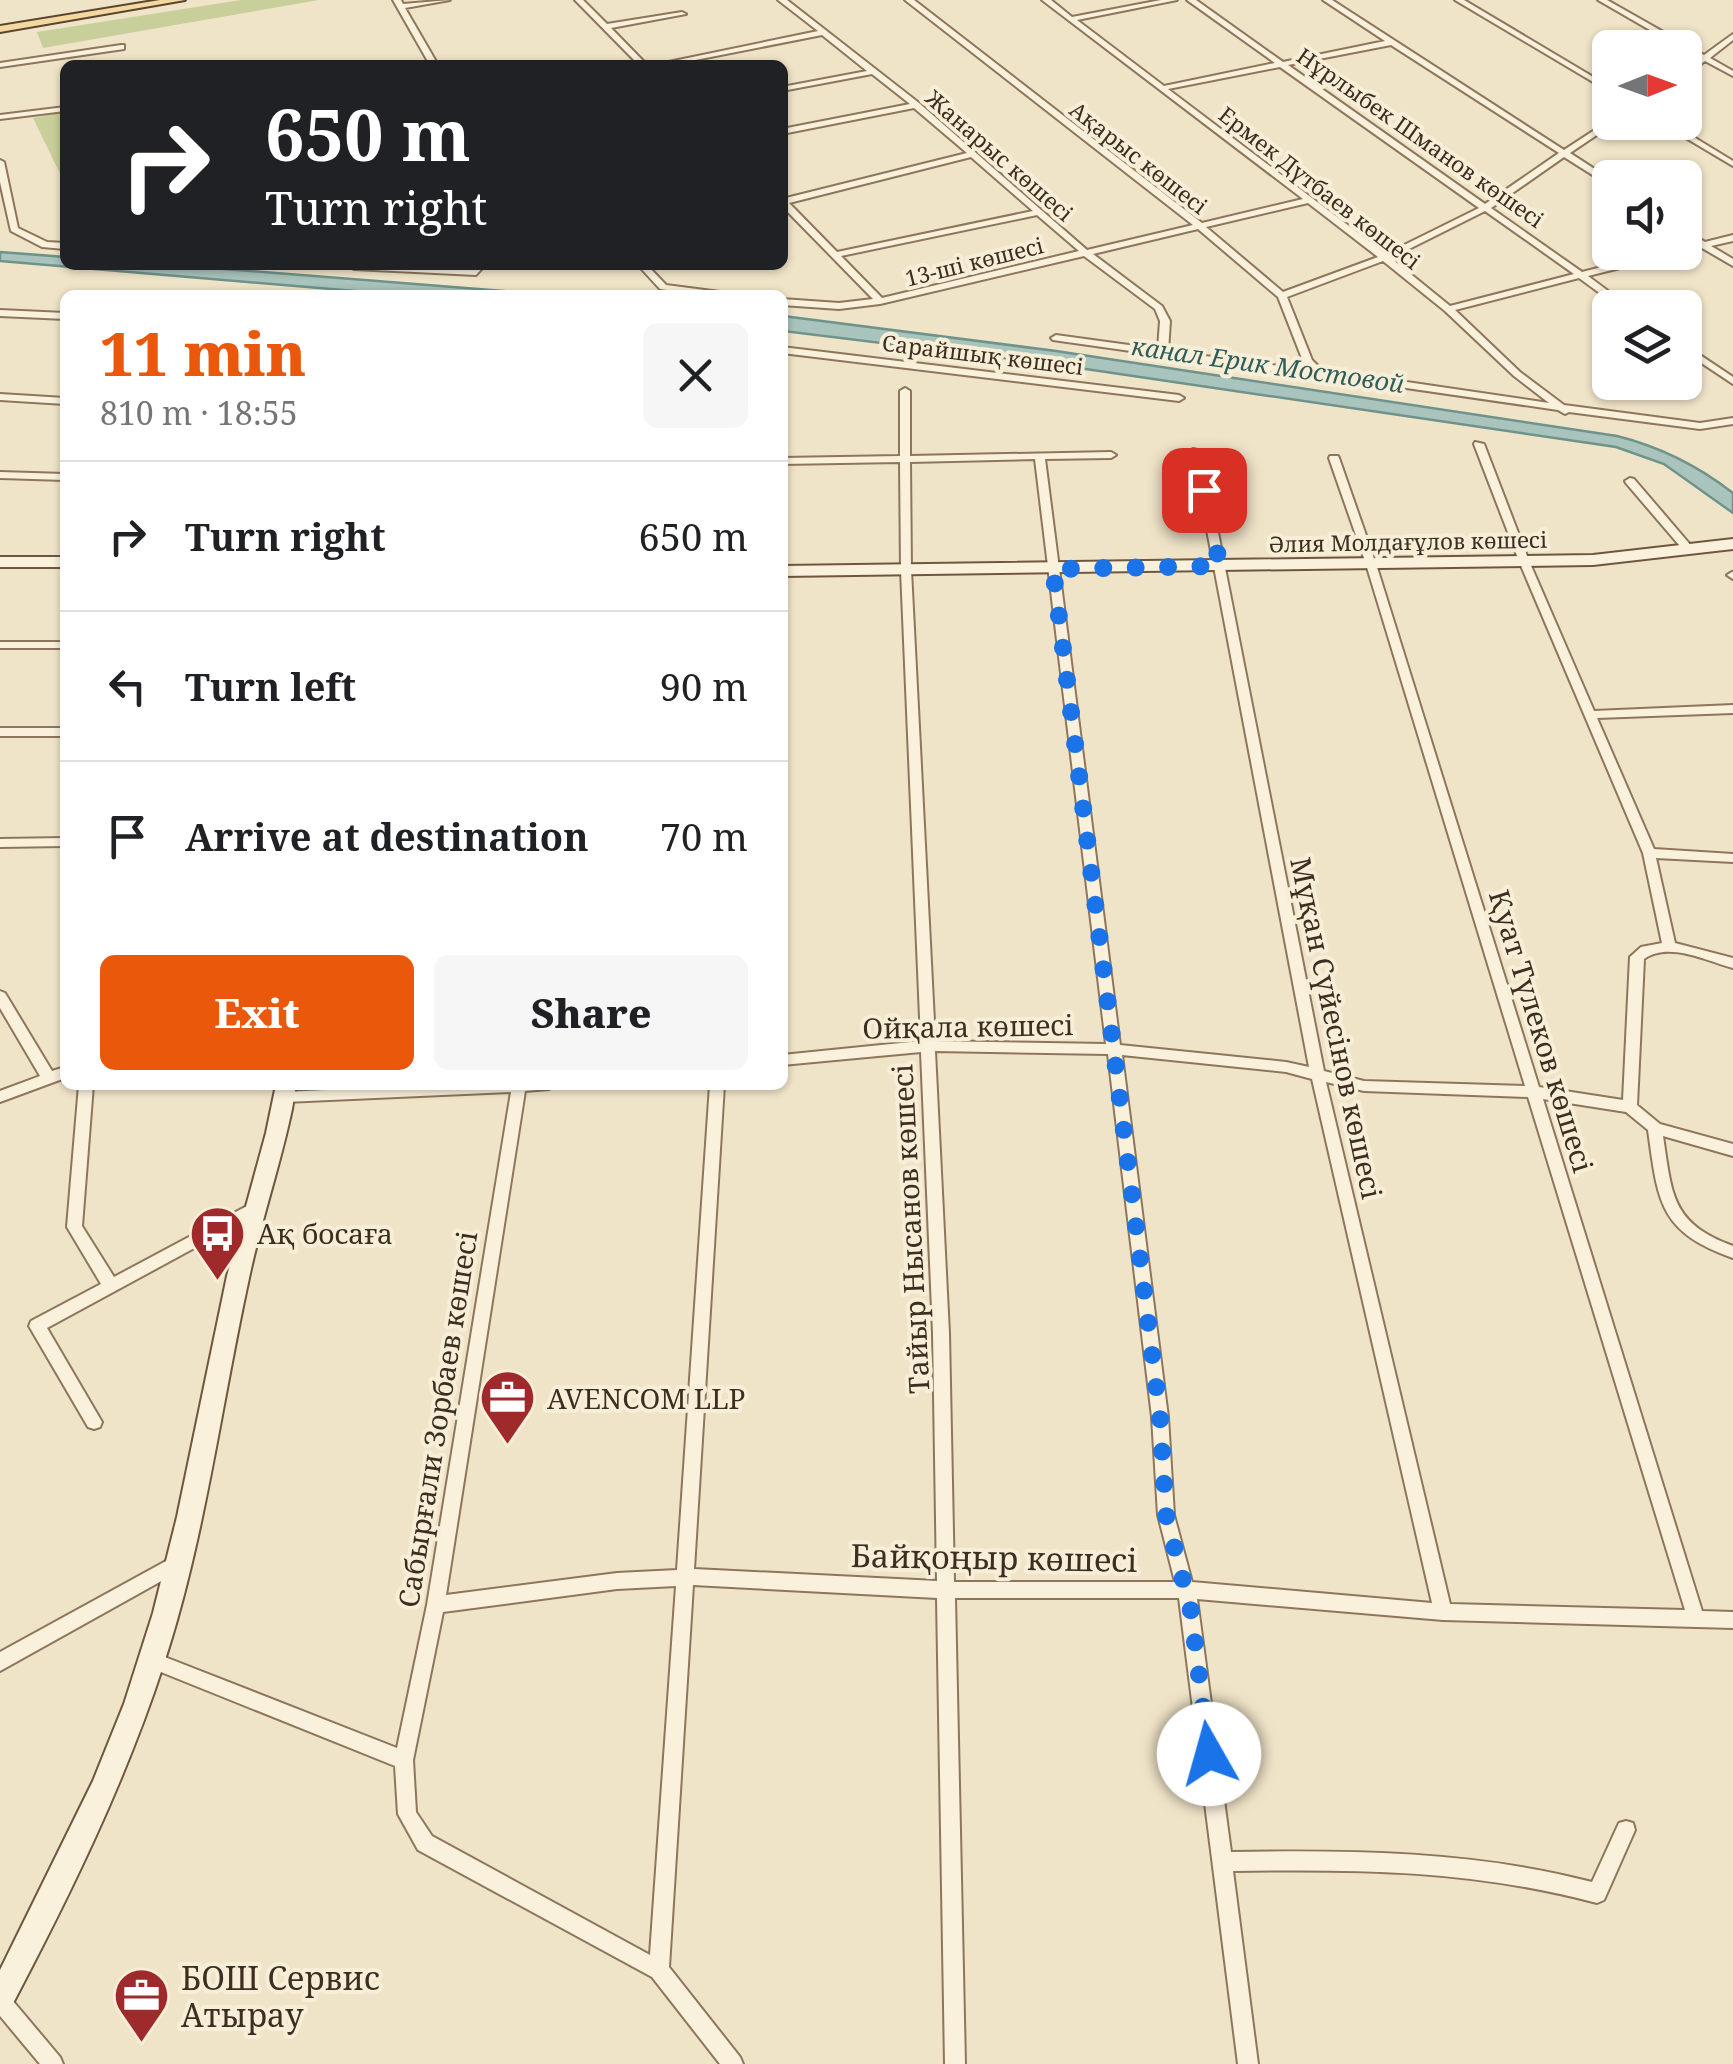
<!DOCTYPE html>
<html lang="en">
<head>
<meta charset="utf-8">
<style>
  :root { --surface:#fff; --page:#f6f6f6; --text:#202124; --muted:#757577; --line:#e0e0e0; --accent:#ea580c }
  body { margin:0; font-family:"Noto Serif",serif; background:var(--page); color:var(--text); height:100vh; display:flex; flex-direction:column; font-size:38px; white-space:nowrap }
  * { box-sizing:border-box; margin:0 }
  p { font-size:32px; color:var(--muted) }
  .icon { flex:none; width:55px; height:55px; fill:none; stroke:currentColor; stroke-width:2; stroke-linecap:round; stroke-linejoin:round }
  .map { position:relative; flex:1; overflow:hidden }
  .panel { position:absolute; left:60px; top:290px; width:728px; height:800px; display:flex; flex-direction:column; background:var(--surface); border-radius:15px; box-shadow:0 2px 8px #0004 }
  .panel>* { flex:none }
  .top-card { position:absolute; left:60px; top:60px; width:728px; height:210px; border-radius:15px; box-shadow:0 2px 8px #0004; background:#202124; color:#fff; overflow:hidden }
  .needle { width:65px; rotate:89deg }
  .controls { position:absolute; left:1592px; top:30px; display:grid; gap:20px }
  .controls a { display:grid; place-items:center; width:110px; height:110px; border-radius:15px; background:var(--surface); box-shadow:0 2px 8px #0004; font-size:50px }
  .pin { position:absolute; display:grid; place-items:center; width:85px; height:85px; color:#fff; margin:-42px; border-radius:20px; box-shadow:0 5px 15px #0006 }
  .me { position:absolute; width:110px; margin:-55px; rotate:353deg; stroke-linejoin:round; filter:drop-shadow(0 0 8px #0008) }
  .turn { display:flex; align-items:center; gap:35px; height:210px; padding:0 40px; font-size:45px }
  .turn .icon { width:130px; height:130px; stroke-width:2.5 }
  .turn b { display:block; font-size:70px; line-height:85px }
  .round { display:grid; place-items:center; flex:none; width:105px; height:105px; border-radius:15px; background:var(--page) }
  .summary { display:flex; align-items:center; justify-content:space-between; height:170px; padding:0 40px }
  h1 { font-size:60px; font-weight:800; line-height:75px; color:var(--accent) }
  .action { display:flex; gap:20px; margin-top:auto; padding:20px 40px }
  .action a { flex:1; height:115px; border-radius:15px; background:var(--accent); color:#fff; font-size:40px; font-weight:800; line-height:115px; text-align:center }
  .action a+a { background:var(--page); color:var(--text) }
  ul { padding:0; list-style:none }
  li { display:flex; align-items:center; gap:30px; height:150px; padding:0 40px; border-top:2px solid var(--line) }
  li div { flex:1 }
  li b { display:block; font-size:38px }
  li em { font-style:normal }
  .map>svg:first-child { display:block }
  .green { fill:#c9cf9b }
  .water { fill:#a9c4bc; stroke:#6f938a; stroke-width:2.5 }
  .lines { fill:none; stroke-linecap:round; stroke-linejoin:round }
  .minor-casing { stroke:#8d765c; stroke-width:4 }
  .secondary-casing { stroke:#6f573f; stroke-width:4 }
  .primary-casing { stroke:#5b4430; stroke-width:4 }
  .minor { fill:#faf1dc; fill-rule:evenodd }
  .secondary { fill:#faf1dc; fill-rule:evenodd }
  .primary { fill:#f3d9a0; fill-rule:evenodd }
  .route { stroke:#1a73e8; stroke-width:18; stroke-dasharray:0 32.4 }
  .labels { text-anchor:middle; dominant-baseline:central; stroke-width:8; stroke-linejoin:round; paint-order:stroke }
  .far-street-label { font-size:22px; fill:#3d2e20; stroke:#f7eed8 }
  .far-water-label { font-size:25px; font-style:italic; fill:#2f5d5a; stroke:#f7eed8 }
  .street-label { font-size:28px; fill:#3d2e20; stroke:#f7eed8 }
  .poi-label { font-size:28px; fill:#3d2e20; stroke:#f7eed8; text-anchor:start }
  .near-street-label { font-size:32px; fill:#3d2e20; stroke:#f7eed8 }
  .near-poi-label { font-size:32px; fill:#3d2e20; stroke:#f7eed8; text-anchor:start }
</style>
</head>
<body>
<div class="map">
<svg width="1733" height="2064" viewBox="0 0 1733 2064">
  <rect width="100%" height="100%" fill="#f0e4c8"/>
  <path class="green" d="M 241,0 L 319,0 L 43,48 L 37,32 Z
    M 65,112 L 65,184 L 33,118 Z"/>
  <path class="water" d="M 0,252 L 65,257 L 65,265 L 173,265 L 555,295 L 402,295 L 0,261 Z
    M 783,316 L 1056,351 L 1617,436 C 1661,447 1697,465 1733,493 L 1733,513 L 1664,464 L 1616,447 L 1045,363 L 783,331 Z"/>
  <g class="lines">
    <defs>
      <path id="minor" d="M 393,0 L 401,0 L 403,4 L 450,0 L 405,8 L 438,65 L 430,65 Z
        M 575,0 L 583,0 L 607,24 L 682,12 L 686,14 L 611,28 L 647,65 L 639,65 Z
        M 778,0 L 787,0 L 919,103 L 1087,250 L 1193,225 L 905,0 L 914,0 L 1202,223 L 1303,199 L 1042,0 L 1051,0 L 1072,17 L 1161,0 L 1177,0 L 1077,20 L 1164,86 L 1275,63 L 1187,0 L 1196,0 L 1283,62 L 1385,41 L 1323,0 L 1332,0 L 1564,150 L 1610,120 L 1613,124 L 1570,153 L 1610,179 L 1610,186 L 1564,157 L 1491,208 L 1582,272 L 1661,252 L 1676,254 L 1588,276 L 1631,308 L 1620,308 L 1579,278 L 1455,310 L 1520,372 L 1564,405 L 1700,423 L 1733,418 L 1733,424 L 1700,429 L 1569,412 L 1565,414 L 1558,410 L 1330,377 L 1314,371 L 1279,372 L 1053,340 L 1051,338 L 1056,335 L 1158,349 L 1160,321 L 1155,309 L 1084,256 L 880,304 L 839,309 L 782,305 L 782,299 L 839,303 L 873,299 L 782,206 L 782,199 L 967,153 L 914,108 L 782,134 L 782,129 L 910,104 L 872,74 L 782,91 L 782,87 L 867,71 L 822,35 L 670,65 L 654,65 L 818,31 ZM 1391,45 L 1559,153 L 1485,204 L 1288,65 ZM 1280,67 L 1479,208 L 1386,254 L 1168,89 ZM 971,157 L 1033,211 L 837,252 L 789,203 ZM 1308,203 L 1378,257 L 1283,292 L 1206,227 ZM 1485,211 L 1574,274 L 1450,306 L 1391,258 ZM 1037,215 L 1079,251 L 882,298 L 841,256 ZM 1198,229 L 1278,297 L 1303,361 L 1307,365 L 1279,366 L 1168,351 L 1170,321 L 1162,306 L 1093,254 ZM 1383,261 L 1445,311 L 1514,376 L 1549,403 L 1332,371 L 1318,366 L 1312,360 L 1287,297 Z
        M 1455,0 L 1464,0 L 1610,87 L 1610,92 Z
        M 1598,0 L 1607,0 L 1704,55 L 1733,34 L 1733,40 L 1710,58 L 1733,71 L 1733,76 L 1705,61 L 1685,75 L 1685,69 L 1699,58 L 1685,50 L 1685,48 L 1681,48 Z
        M 121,45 L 124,45 L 124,49 L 0,67 L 0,63 Z
        M 65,107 L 65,111 L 0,119 L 0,115 Z
        M 1659,122 L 1669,122 L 1733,161 L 1733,166 Z
        M 0,160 L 4,162 L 18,228 L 47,242 L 65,243 L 65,249 L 42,247 L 11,231 L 0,182 Z
        M 1685,230 L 1705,242 L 1733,235 L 1733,241 L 1711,246 L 1733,259 L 1733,266 L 1702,248 L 1685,252 L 1685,246 L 1696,244 L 1685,237 Z
        M 350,265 L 473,269 L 477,265 L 485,265 L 476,275 L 354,269 Z
        M 638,265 L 647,265 L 666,285 L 720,292 L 725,295 L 701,295 L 660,289 Z
        M 0,310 L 65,313 L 65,319 L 0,316 Z
        M 1685,345 L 1733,377 L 1733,384 L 1685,352 Z
        M 782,347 L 1179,395 L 1184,398 L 1179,401 L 782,353 Z
        M 905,388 L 910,391 L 910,456 L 1111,452 L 1116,455 L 1111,458 L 1045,459 L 1120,1045 L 1286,1062 L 1309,1067 L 1192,451 L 1193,449 L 1202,451 L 1324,1071 L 1364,1081 L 1525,1086 L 1366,564 L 1329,458 L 1330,456 L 1338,456 L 1339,458 L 1376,564 L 1539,1087 L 1623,1100 L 1630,957 L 1641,947 L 1662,943 L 1643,853 L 1519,561 L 1474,444 L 1475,442 L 1484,444 L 1529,561 L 1594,711 L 1733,705 L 1733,713 L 1597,718 L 1654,849 L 1733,854 L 1733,862 L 1656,858 L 1675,943 L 1733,958 L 1733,968 C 1707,961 1668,941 1644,959 L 1637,1105 L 1660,1124 L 1733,1144 L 1733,1156 L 1663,1136 C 1672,1195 1671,1223 1733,1246 L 1733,1258 C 1659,1232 1658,1202 1648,1130 L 1626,1112 L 1543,1099 L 1702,1611 L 1733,1612 L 1733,1628 L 1443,1620 L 1197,1599 L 1231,1852 C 1353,1850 1473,1851 1592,1882 L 1619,1823 L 1626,1821 L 1633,1823 L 1635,1830 L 1604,1900 L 1597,1903 C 1473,1870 1361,1869 1233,1871 L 1258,2064 L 1238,2064 L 1179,1598 L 955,1598 L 965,2064 L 945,2064 L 937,1598 L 693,1585 L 669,1967 L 740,2057 L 743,2064 L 720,2064 L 652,1977 L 418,1850 L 398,1814 L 395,1766 L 146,1666 L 143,1660 L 146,1654 L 152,1652 L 397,1748 L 427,1605 L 511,1092 L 285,1102 L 280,1101 L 278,1097 L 280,1093 L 285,1092 L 428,1085 L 551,1085 L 549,1089 L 525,1091 L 446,1595 L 617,1573 L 677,1570 L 710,1085 L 724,1085 L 694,1569 L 937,1581 L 933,1333 L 921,1052 L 782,1065 L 782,1055 L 921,1041 L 901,570 L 900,462 L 782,464 L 782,458 L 900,456 L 900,391 ZM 1035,459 L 1106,1044 L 935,1041 L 911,570 L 910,462 ZM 935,1051 L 1108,1054 L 1152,1417 L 1158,1515 L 1175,1582 L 954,1582 L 949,1333 ZM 1122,1055 L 1286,1072 L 1312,1079 L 1432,1603 L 1192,1582 L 1174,1515 L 1168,1417 ZM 1326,1082 L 1364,1091 L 1528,1097 L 1685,1610 L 1450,1604 ZM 676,1586 L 650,1955 L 432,1836 L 416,1812 L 413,1760 L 443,1612 L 617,1589 Z
        M 0,394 L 65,398 L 65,404 L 0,400 Z
        M 0,472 L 65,474 L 65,480 L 0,478 Z
        M 1630,478 L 1634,479 L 1693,548 L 1693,552 L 1685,552 L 1626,483 L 1625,481 Z
        M 1732,572 L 1733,572 L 1733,579 L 1727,575 Z
        M 0,642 L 65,642 L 65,648 L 0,648 Z
        M 0,728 L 65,728 L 65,736 L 0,736 Z
        M 65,838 L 65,846 L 0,847 L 0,839 Z
        M 0,991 L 5,993 L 52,1071 L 65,1067 L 65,1078 L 0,1102 L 0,1091 L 40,1076 L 0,1008 Z
        M 79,1085 L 93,1085 L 82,1226 L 114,1277 L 247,1206 L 252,1204 L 257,1206 L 259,1210 L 257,1214 L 47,1328 L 102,1422 L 100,1427 L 94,1429 L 88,1427 L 29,1326 L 31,1321 L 101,1284 L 67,1227 Z
        M 177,1555 L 183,1557 L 186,1563 L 183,1569 L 0,1671 L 0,1652 Z
        M 0,1991 L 7,1994 L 60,2057 L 63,2064 L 40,2064 L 0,2016 Z"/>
      <path id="secondary" d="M 1733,539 L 1733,549 L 1593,565 L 782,576 L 782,566 L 1593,555 Z
        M 0,557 L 65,557 L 65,567 L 0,567 Z
        M 276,1085 L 296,1085 L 292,1109 C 280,1166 261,1221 249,1278 C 221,1406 205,1538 164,1663 C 125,1783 69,1897 10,2009 L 0,2013 L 0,1970 L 93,1781 L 124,1704 L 153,1613 L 177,1517 L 227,1276 L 266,1133 Z"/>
      <path id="primary" d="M 160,0 L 185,0 L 0,32 L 0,26 Z"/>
    </defs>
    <use href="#minor" class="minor-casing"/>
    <use href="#secondary" class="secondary-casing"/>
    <use href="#primary" class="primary-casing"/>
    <use href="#minor" class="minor"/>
    <use href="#secondary" class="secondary"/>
    <use href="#primary" class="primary"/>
  </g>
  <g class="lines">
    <path class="route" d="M 1204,490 L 1220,566 L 1053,569 L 1160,1417 L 1166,1515 L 1191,1611 L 1209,1754"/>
  </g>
  <defs>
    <symbol id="bus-pin" viewBox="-11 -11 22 30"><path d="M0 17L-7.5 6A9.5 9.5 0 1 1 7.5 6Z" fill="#9e2a2b" stroke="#f7eed8"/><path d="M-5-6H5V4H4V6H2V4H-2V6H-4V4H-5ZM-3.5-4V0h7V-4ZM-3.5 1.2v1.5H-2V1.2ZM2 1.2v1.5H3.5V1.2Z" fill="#fff"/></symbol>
    <symbol id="office-pin" viewBox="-11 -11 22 30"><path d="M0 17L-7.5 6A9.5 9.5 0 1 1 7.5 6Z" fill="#9e2a2b" stroke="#f7eed8"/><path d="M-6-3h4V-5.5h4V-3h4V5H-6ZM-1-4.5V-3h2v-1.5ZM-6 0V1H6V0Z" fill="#fff"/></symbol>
  </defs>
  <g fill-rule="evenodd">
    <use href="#bus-pin" x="186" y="1202" width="63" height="86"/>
    <use href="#office-pin" x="476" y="1366" width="63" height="86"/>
    <use href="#office-pin" x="110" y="1964" width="63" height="86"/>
  </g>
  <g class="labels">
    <g class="far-street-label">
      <text transform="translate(1421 137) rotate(35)">Нұрлыбек Шманов көшесі</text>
      <text transform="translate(1000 155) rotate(41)">Жанарыс көшесі</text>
      <text transform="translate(1139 157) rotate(38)">Ақарыс көшесi</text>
      <text transform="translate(1320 187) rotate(38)">Ермек Дүтбаев көшесi</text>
      <text transform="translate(974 261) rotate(-14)">13-ші көшесi</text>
      <text transform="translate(983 354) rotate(7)">Сарайшық көшесі</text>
      <text transform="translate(1408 541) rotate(-1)">Әлия Молдағұлов көшесі</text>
    </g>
    <g class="far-water-label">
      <text transform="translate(1268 364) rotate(8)">канал Ерик Мостовой</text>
    </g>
    <g class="street-label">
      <text transform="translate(968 1026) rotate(-1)">Ойқала көшесі</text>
      <text transform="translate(1337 1028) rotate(78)">Мұқан Сүйесінов көшесі</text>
      <text transform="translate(1542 1031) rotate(73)">Қуат Түлеков көшесі</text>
      <text transform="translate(910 1229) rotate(-93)">Тайыр Нысанов көшесi</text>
      <text transform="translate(437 1419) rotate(-81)">Сабырғали Зорбаев көшесі</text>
    </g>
    <g class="poi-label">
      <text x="257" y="1233">Ақ босаға</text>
      <text x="547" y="1398">AVENCOM LLP</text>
    </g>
    <g class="near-street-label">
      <text transform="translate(994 1557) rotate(1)">Байқоңыр көшесi</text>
    </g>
    <g class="near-poi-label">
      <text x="181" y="1977">БОШ Сервис<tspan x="181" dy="37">Атырау</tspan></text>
    </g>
  </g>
</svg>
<div class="controls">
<a><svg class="needle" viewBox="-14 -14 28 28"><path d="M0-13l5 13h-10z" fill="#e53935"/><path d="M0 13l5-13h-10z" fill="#757577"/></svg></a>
<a><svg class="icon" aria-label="sound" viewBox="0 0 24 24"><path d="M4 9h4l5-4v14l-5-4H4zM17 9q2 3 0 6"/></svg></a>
<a><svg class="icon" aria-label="layers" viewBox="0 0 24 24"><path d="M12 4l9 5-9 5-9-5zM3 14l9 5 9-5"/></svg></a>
</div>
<div class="pin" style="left:1204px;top:490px;background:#d93025"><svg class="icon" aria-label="arrive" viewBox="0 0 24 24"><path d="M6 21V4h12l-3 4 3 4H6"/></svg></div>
<svg class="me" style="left:1209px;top:1754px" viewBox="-20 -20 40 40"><circle r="19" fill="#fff"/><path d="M0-13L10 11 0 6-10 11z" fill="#1a73e8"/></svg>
<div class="top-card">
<div class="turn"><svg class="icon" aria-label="right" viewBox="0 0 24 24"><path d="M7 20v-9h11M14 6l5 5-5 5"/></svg><div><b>650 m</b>Turn right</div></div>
</div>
<section class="panel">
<div class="summary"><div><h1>11 min</h1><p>810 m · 18:55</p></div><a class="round"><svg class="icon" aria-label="close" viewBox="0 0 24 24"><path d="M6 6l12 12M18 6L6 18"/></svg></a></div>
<ul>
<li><svg class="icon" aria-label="right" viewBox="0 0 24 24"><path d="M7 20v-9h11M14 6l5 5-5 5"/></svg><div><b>Turn right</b></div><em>650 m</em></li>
<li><svg class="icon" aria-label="left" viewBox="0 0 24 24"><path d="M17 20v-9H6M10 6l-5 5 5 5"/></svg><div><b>Turn left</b></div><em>90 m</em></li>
<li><svg class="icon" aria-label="arrive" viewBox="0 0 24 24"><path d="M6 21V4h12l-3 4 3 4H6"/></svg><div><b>Arrive at destination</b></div><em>70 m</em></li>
</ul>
<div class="action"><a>Exit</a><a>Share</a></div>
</section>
</div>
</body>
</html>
